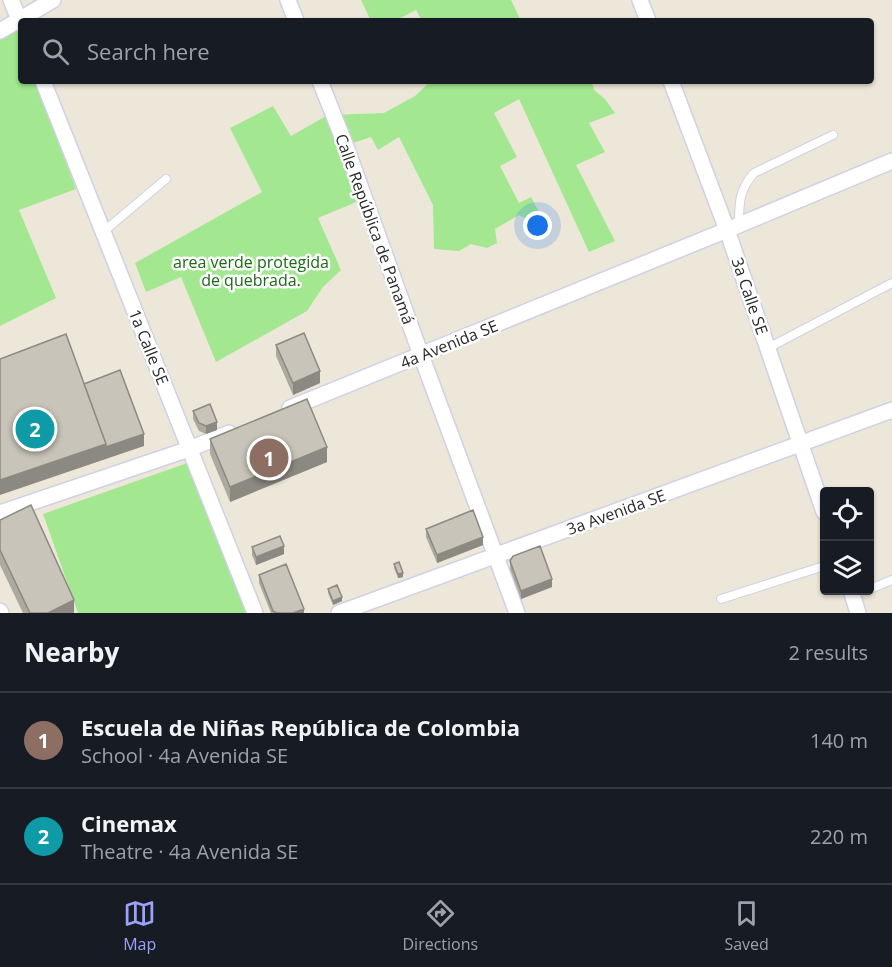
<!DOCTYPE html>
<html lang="en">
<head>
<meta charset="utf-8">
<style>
	:root { --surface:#171b24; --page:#20242c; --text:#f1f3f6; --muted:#9ea1a6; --line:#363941; --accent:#9ca1fa }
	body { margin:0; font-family:"Open Sans",sans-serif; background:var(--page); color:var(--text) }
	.controls { position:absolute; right:18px; bottom:18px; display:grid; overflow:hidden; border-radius:6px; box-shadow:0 2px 4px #0004 }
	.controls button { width:54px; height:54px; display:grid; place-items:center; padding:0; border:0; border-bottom:2px solid var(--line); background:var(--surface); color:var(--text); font:30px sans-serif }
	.you { position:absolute; left:538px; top:226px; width:21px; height:21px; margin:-15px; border:4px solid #fff; border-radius:50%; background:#1a73e8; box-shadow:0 0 0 9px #1a73e833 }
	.badge { display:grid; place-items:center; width:39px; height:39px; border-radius:50%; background:var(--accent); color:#fff; font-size:20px; font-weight:700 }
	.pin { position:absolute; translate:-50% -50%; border:3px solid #fff; box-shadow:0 2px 6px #0006 }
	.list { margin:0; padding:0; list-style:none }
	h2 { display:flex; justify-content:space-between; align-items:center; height:78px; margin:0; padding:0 24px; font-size:26px }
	h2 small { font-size:20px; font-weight:400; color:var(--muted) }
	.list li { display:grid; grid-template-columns:39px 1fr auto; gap:18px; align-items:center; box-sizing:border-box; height:96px; padding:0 24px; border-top:2px solid var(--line) }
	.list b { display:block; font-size:22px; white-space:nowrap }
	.list p { margin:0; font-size:20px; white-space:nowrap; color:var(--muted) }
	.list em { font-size:20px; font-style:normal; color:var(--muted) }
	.icon { flex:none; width:33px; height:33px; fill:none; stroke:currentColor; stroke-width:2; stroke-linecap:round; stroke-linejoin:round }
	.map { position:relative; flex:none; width:892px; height:613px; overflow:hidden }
	.search { position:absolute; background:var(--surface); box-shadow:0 2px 4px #0004; left:18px; right:18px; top:18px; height:66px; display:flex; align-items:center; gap:15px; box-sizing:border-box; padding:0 21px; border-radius:6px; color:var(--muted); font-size:22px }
	.sheet { height:270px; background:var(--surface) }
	nav { display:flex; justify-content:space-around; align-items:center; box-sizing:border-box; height:84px; border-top:2px solid var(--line); background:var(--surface); font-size:16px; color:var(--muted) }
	nav a { display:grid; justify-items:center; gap:3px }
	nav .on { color:var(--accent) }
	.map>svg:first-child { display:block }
</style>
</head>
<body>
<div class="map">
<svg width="892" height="613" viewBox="0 0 892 613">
	<rect width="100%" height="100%" fill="#ede7da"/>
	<path fill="#a3e891" d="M361 0H511L521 21H422L416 10 395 21H371Z
		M15 23 21 40V81H36L76 189 19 210 56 298 0 326V31Z
		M431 81H592L594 90 605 99 615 113 589 123 605 152 576 165 615 241 589 252 519 99 494 113 517 157 500 166 519 203 531 197 540 214 528 220 519 215 495 229 497 243 487 248 471 244 459 251 434 249 433 205 399 137 378 150 371 137 347 145 362 197 354 203 318 218 341 270 323 287 307 311 216 362 181 277 146 292 135 263 262 192 230 128 273 106 291 136 328 115 384 113 415 96Z
		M190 462 247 613H78L43 514Z"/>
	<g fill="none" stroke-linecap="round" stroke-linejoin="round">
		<g stroke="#cfd0e4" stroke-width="10">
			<path id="lane" d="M739 225C739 203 739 190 754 173L833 135
				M103 232 166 179
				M768 348 892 283
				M870 589 892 580
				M721 599 824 566"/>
		</g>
		<g stroke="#cfd0e4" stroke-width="18">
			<path id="street" d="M11 0 21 24
				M288 0 296 21
				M640 0 648 21
				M0 31 53 0
				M43 81 255 613
				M320 81 345 144 421 355 517 613
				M671 81 727 230 824 512
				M290 408 727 230 892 161
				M0 513 189 449 229 433
				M851 590 858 613
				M0 611 1 613
				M339 613 892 410"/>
		</g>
		<use href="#lane" stroke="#fff" stroke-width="8"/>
		<use href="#street" stroke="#fff" stroke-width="15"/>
	</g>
	<path fill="#aca99f" d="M276 345 320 383 293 395 276 356Z
		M193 411 217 430 206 434 199 431 193 419Z
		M210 439 327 462 230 502 210 454Z
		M0 520 74 613H23L0 565Z
		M426 529 483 545 437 563 426 537Z
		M252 547 284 554 256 565 252 555Z
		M510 561 552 587 521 599 510 569Z
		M394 564 403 577 398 578 394 568Z
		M259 575 304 613H271L259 583Z
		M328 589 342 601 333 605 328 593Z"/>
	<path fill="#8c8982" d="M320 371V383L293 395V383Z
		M217 422V430L206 434V426Z
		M144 434V446L0 495V480L106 444Z
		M327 447V462L230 502V487Z
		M483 537V545L437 563V555Z
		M284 546V554L256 565V557Z
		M403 573V577L398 578V574Z
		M552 579V587L521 599V591Z
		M342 597V601L333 605V601Z
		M74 600V613H48Z
		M304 609V613H293Z"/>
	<path fill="#c8c4b9" stroke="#8c8982" stroke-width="1.5" d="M304 333 320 371 293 383 276 345Z
		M66 334 106 444 0 480V359Z
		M120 370 144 434 106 447V444L84 384Z
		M307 399 327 447 230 487 210 439Z
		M210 404 217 422 206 426 199 423 193 411Z
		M31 505 74 600 48 613H30L0 550V520Z
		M473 510 483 537 437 555 426 529Z
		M280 536 284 546 256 557 252 547Z
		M540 546 552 579 521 591 510 561 513 556Z
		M399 562 403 573 398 574 394 564Z
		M286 564 304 609 293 613H277L273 611 259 575Z
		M337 585 342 597 333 601 328 589Z"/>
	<g text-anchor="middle" stroke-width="5" stroke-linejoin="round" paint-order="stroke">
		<g font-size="16" fill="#292929" stroke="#fff">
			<text transform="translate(375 229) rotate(70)" y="6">Calle República de Panamá</text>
			<text transform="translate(750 296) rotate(71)" y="6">3a Calle SE</text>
			<text transform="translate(449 344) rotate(-22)" y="6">4a Avenida SE</text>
			<text transform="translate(149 347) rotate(68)" y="6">1a Calle SE</text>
			<text transform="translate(616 512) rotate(-20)" y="6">3a Avenida SE</text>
		</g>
		<g font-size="16" fill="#1a6b14" stroke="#fff">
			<text x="251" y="268">area verde protegida<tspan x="251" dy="18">de quebrada.</tspan></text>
		</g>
	</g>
</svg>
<div class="controls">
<button><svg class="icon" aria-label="locate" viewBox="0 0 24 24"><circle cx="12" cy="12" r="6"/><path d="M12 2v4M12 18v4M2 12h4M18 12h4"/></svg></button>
<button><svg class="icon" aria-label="layers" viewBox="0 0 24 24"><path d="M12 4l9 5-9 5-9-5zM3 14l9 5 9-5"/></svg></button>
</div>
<div class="you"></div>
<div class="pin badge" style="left:269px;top:458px;background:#8d6e63">1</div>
<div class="pin badge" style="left:35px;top:429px;background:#0f9aa8">2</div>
<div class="search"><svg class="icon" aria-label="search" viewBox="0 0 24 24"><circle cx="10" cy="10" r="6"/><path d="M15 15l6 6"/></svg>Search here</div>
</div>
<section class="sheet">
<h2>Nearby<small>2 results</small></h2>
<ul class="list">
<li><span class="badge" style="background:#8d6e63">1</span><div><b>Escuela de Niñas República de Colombia</b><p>School · 4a Avenida SE</p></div><em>140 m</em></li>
<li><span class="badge" style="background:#0f9aa8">2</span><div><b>Cinemax</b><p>Theatre · 4a Avenida SE</p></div><em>220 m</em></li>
</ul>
</section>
<nav>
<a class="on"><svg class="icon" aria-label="map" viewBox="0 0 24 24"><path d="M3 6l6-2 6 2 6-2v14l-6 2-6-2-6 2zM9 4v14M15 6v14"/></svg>Map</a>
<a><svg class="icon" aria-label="directions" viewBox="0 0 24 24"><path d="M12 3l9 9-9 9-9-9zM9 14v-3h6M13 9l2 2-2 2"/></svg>Directions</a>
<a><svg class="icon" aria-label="saved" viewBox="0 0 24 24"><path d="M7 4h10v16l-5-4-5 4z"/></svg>Saved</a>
</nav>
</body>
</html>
